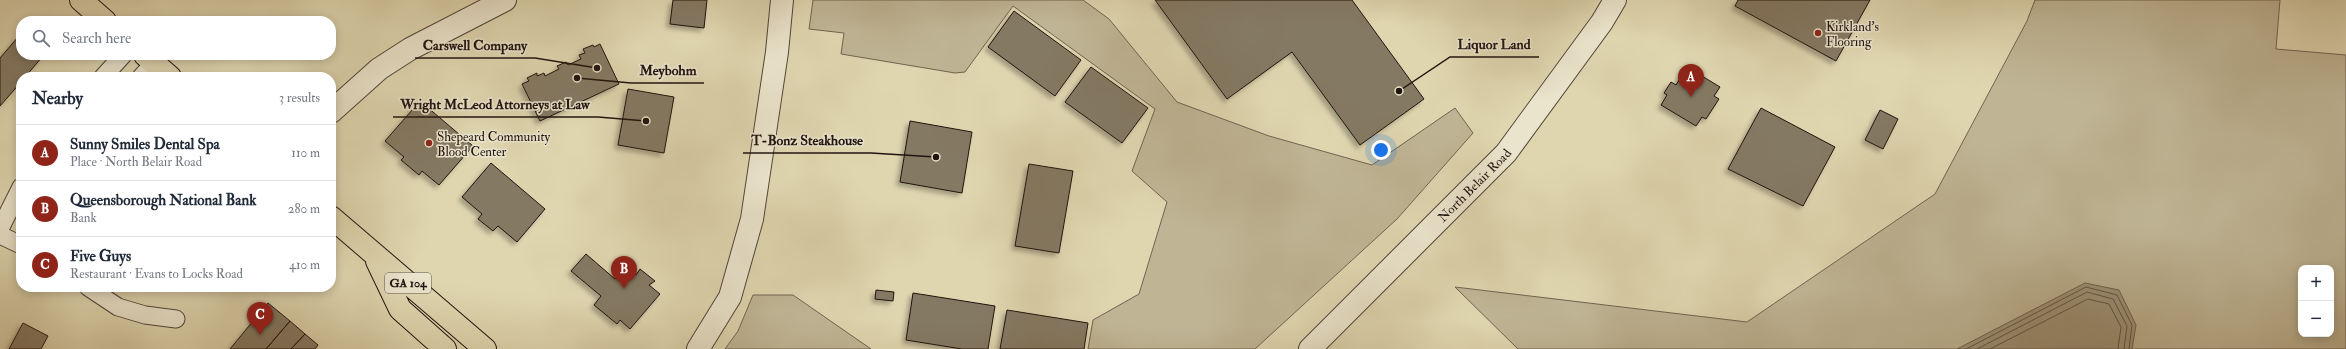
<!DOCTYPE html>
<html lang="en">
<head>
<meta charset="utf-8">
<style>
	:root { --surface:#fff; --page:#f2f2f3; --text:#1f2937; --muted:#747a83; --line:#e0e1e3; --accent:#8f2418 }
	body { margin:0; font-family:"IM FELL Double Pica",serif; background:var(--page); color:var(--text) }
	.controls { position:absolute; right:12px; bottom:12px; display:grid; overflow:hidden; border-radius:8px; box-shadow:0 2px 10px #0003 }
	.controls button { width:36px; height:36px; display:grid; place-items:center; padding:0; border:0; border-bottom:1px solid var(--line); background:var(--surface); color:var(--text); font:20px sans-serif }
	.you { position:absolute; left:1381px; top:150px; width:14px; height:14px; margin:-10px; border:3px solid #fff; border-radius:50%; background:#1a73e8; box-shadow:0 0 0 6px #1a73e833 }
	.badge { display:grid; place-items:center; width:26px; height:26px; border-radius:50%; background:var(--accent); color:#fff; font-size:13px; font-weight:700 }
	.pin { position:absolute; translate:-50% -33px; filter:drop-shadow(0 1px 2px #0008) }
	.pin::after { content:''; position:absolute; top:21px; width:14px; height:12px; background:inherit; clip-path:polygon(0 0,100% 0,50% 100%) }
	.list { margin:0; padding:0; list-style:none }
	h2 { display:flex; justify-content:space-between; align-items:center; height:52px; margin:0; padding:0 16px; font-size:17px }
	h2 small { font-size:13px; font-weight:400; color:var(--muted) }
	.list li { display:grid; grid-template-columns:26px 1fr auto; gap:12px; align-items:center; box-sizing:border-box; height:56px; padding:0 16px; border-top:1px solid var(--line) }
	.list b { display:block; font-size:15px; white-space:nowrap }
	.list p { margin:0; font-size:13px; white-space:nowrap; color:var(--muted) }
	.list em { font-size:13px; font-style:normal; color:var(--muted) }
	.icon { flex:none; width:22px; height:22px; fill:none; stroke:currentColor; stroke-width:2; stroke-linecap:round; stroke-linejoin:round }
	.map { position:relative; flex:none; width:2346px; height:349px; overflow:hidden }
	.search { position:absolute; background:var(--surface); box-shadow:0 2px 10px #0003; left:16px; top:16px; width:320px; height:44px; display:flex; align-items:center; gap:10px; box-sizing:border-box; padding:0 14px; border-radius:16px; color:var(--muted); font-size:15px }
	.panel { position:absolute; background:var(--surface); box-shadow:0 2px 10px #0003; left:16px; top:72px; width:320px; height:220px; border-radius:16px }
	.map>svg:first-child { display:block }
</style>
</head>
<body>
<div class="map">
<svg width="2346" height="349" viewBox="0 0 2346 349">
	<defs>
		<filter id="shadow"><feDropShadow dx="-3.5" dy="3.5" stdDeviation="2" flood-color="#0004"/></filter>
	</defs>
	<rect width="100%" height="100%" fill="#dfd6b0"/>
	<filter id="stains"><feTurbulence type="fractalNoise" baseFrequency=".005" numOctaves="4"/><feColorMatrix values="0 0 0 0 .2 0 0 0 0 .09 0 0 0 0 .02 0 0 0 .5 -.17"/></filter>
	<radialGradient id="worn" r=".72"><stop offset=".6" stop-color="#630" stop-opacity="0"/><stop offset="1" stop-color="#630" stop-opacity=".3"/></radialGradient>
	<path fill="#bfb595" stroke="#706452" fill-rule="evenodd" d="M813 0H1083L1109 19 1177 102 1269 136 1372 165 1455 108 1473 133 1397 219 1255 349H1088L1093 320 1139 294 1167 202 1132 171 1155 109 1013 6 965 72 955 73 841 54 844 33 809 29Z
		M2035 0H2280L2276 49 2346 55V349H1518L1455 287 1747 322 1935 194 2027 21ZM2301 268H2331V334H2301Z
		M753 295H793L871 349H725L738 331Z"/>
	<path fill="#9e9479" stroke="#6c614f" d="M2085 283 2119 290 2136 325 2132 349H1957Z"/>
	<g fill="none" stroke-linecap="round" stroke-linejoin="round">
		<path stroke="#605444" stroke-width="1" d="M1966 349 2086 287 2117 295 2132 325 2129 349
			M1977 349 2087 292 2113 299 2127 326 2124 349
			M1990 349 2088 299 2109 304 2121 327 2118 349"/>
	</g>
	<path fill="#847963" stroke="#21140f" filter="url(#shadow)" d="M673 0H707L704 28 670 24Z
		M1155 0H1352L1424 99 1360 145 1292 52 1227 99Z
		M1738 0H1870L1836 61 1735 6Z
		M1014 11 1081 60 1055 96 988 47Z
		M19 36 21 37V55L43 56 25 77H21V82L0 106V58Z
		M600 44 619 84 540 121 522 84 529 81 527 78 537 73V76L544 73 545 76 559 69 557 66 566 62 568 65 581 59 579 55 585 53 583 49 593 45 594 47Z
		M1091 67 1148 108 1122 143 1065 102Z
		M1687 67 1720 87 1714 96 1719 99 1706 119 1702 117 1696 126 1661 105 1667 95 1664 93 1671 82 1676 85Z
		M628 89 674 97 664 153 618 145Z
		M420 101 473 146 439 185 422 171 419 175 401 160 404 157 385 141Z
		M1761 108 1835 147 1803 206 1728 169Z
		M1880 110 1898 119 1883 149 1865 140Z
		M910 121 972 132 962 193 900 182Z
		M491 163 545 209 517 242 498 226 493 231 478 219 482 214 462 197Z
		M1029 164 1073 171 1059 253 1015 246Z
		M586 254 615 279 626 266 636 275 640 269 655 281 649 285 660 294 630 329 620 320 617 324 594 305 601 296 571 271Z
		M876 290 894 292 893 301 875 299Z
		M913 293 995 306 988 349H962L906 340Z
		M268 303 290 321 266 349H230Z
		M1007 310 1088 323 1084 349H1000Z
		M290 321 305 334 291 349H266Z
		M23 323 48 336 41 349H9Z
		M305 334 318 345 315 349H291Z"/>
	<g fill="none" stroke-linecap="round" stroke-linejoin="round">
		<g stroke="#504437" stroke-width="19">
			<path id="minor" d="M103 77 123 55
				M141 77 154 63
				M0 229 21 187
				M0 235 21 245
				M88 287 118 307 145 315 176 319"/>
		</g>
		<g stroke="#504437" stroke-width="24">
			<g id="tertiary">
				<path d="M331 112 379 69 410 49 505 0"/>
				<path d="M698 349 730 297 752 219 777 52 782 0"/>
				<path id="s1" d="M1310 349 1506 153 1602 22 1615 0"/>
			</g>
		</g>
		<g stroke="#21140f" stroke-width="24">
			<path id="primary" d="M81 0 105 21
				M145 55 170 77
				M331 217 485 349
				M377 261 400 309 445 349"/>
		</g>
		<use href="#minor" stroke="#eae4cc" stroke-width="17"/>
		<use href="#tertiary" stroke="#eae4cc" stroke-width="22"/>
		<use href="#primary" stroke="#dfd6b0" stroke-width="22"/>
	</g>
	<g fill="#8f2418" stroke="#eae4cc" stroke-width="1.5">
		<circle cx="1818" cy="33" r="4"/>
		<circle cx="429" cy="143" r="4"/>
	</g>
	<g text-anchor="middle" stroke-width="3" stroke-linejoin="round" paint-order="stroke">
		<rect fill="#eae4cc" stroke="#5d5248" stroke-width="1" x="385" y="273" width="46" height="20" rx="3"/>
		<g font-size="12" font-weight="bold" fill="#21140f">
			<text x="408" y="287">GA 104</text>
		</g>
		<g font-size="13" fill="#21140f" stroke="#eae4cc" text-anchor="start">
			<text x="1826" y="31">Kirkland's<tspan x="1826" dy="15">Flooring</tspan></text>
			<text x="437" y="141">Shepeard Community<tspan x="437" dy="15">Blood Center</tspan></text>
		</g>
		<g font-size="13" fill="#21140f" stroke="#eae4cc">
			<text dy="5" stroke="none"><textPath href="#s1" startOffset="232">North Belair Road</textPath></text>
		</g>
	</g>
	<path fill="none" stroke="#21140f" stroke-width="1.5" d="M1399 91L1450 57H1539M597 68L535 58H415M577 78L631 83H704M646 121L598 117H393M936 157L871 153H743"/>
	<g fill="#21140f" stroke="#eae4cc" stroke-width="1.5">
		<circle cx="1399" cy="91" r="4"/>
		<circle cx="597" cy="68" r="4"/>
		<circle cx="577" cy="78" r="4"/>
		<circle cx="646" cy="121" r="4"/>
		<circle cx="936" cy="157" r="4"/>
	</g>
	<g font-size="14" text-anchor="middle" font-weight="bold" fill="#21140f" stroke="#eae4cc" stroke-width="3" stroke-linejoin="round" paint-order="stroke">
		<text x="1494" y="49">Liquor Land</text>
		<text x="475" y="50">Carswell Company</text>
		<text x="668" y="75">Meybohm</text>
		<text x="495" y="109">Wright McLeod Attorneys at Law</text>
		<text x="807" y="145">T-Bonz Steakhouse</text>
	</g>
	<rect width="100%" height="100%" filter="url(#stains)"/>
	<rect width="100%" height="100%" fill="url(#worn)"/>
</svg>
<div class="controls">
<button>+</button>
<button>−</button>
</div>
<div class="you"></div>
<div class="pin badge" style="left:1691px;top:97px">A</div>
<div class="pin badge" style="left:624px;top:289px">B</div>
<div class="pin badge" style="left:260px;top:335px">C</div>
<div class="search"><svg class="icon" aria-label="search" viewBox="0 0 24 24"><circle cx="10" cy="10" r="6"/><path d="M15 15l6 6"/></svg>Search here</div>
<section class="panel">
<h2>Nearby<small>3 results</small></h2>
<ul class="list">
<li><span class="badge">A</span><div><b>Sunny Smiles Dental Spa</b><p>Place · North Belair Road</p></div><em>110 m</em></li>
<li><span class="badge">B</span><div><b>Queensborough National Bank</b><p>Bank</p></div><em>280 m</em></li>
<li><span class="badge">C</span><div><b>Five Guys</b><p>Restaurant · Evans to Locks Road</p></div><em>410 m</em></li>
</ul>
</section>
</div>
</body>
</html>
